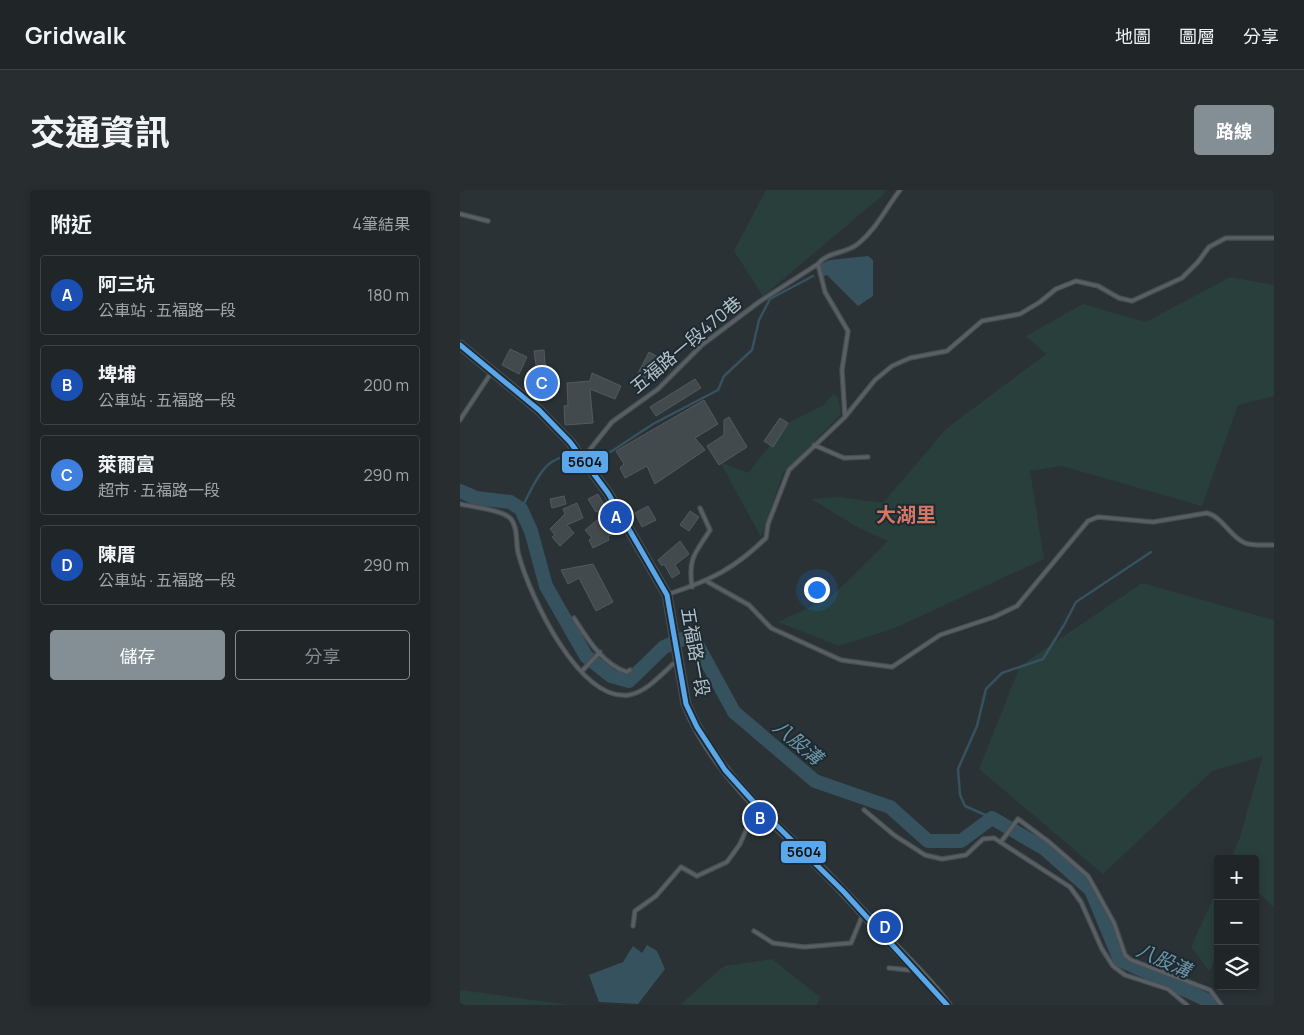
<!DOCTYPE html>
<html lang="zh-TW">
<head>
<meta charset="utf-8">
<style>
	:root { --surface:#202628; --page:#282e30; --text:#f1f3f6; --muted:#a2a5a8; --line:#3d4345; --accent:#838e95 }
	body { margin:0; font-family:Manrope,"Noto Sans TC",sans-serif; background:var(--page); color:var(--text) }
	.controls { position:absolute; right:15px; bottom:15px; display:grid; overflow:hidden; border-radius:5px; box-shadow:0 2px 8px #0003 }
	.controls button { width:45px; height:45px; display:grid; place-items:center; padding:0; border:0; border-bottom:1px solid var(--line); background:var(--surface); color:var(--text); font:25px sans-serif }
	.you { position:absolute; left:356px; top:399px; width:18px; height:18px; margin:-12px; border:4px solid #fff; border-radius:50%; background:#1a73e8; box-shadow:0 0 0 8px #1a73e833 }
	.badge { display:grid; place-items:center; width:32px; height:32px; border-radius:50%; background:var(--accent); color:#fff; font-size:16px; font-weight:700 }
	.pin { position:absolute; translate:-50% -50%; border:2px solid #fff; box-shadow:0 1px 5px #0006 }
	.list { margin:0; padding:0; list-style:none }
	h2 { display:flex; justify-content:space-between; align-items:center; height:65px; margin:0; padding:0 20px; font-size:21px }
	h2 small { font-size:16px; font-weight:400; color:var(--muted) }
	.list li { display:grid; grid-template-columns:32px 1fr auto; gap:15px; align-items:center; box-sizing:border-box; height:80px; margin:0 10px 10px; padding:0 10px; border:1px solid var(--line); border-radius:5px }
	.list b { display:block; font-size:19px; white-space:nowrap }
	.list p { margin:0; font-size:16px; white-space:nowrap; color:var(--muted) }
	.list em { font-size:16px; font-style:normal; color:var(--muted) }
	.actions { display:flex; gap:10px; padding:15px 20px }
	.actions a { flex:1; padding:11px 0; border:1px solid var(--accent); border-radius:5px; text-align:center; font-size:18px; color:var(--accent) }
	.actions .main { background:var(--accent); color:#fff }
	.icon { flex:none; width:28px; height:28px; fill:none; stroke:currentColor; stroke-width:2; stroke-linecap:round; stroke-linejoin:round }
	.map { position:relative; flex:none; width:814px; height:815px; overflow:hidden; border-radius:5px }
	header { display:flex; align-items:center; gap:30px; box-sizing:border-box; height:70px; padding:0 25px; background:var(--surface); border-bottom:1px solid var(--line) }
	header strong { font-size:24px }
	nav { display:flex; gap:28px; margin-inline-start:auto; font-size:18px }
	.intro { display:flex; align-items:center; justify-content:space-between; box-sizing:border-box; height:120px; padding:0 30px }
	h1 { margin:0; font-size:35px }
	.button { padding:12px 22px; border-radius:5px; background:var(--accent); color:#fff; font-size:18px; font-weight:700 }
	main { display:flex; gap:30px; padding:0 30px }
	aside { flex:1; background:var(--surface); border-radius:5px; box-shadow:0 2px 8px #0003 }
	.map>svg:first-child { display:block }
</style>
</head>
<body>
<header>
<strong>Gridwalk</strong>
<nav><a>地圖</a><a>圖層</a><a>分享</a></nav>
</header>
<div class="intro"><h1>交通資訊</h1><a class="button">路線</a></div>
<main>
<aside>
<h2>附近<small>4筆結果</small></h2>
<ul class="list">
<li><span class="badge" style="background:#1a4fb4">A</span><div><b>阿三坑</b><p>公車站 · 五福路一段</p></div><em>180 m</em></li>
<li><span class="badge" style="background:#1a4fb4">B</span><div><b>埤埔</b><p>公車站 · 五福路一段</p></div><em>200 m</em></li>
<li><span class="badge" style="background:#3f7fe0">C</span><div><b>萊爾富</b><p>超市 · 五福路一段</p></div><em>290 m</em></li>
<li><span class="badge" style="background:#1a4fb4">D</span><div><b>陳厝</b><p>公車站 · 五福路一段</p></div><em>290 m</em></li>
</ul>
<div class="actions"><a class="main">儲存</a><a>分享</a></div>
</aside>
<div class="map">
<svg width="814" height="815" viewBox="0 0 814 815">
	<rect width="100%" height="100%" fill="#2a3236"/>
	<path fill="#293f3b" d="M306 0H425L423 5 303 106 274 61Z
		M770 87 814 95V206L778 215 742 316 602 276 570 281 584 369 435 438 379 456 318 432 371 407 428 351 401 339 351 309 379 307 423 313 487 238 586 164 566 146 623 114 686 132Z
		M373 204 378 207 381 224 323 283 301 347 260 272 288 283 328 233 364 215Z
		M682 393 814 430V718L795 698V669H771L780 647 803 566 752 581 643 684 519 579 560 476Z
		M758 698V759L750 782 731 757Z
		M312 769 360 807 357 815H220L264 776Z
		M0 800 111 815H0Z"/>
	<path fill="#37525f" d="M408 66 413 70V106L398 116 367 85 361 87V74L370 70Z
		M187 755 197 761 205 779 178 814 139 812 129 785 163 772 173 756 182 763Z"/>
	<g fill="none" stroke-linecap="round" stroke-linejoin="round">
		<path stroke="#37525f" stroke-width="2.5" d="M131 267 136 268 152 261 193 234 258 200 264 186 292 160 299 130 310 109 353 86
			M61 319C75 294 83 263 117 266
			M532 628 505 616 500 605 498 579 517 536 526 499 542 483 583 469 604 435 616 412 691 362"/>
		<path stroke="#37525f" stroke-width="14" d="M0 301 16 308 50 312 61 319 71 341 86 396 126 466 151 486 169 491 204 457 232 445 274 522 355 591 430 617 468 651H501L532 628 585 659 631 700 660 770 747 810 750 815"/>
	</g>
	<path fill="#434a4e" stroke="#525a5e" d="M50 159 67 167 59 184 42 175Z
		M84 160 87 201 80 202 74 161Z
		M189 162 200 168 185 199 173 193Z
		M132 183 161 196 155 209 130 199 133 233 105 235 104 216 108 215 107 193 130 191Z
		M235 189 241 198 196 226 190 217Z
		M244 210 258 234 235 248 245 260 195 294 187 276 165 288 160 278 164 274 156 261Z
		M269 227 287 257 259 275 247 256 264 245V230Z
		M320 228 328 233 313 257 304 251Z
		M138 304 146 318 136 322 128 309Z
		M104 306 106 314 92 318 90 309Z
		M117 313 123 328 107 335 114 343 100 356 92 347 95 345 90 339 105 324 103 319Z
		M188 316 196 330 182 337 175 323Z
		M230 321 239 327 229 341 220 335Z
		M142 326 155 340 148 347 149 350 133 358 129 350 132 348 125 340Z
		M220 351 229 364 215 375 220 383 212 388 204 374 202 376 198 370Z
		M133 374 153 412 136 421 119 388 108 394 101 380Z"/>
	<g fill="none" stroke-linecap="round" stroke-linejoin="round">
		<g stroke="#484e51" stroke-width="5.5">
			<path id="service" d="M0 24 28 31
				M385 227 382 180 388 141 365 102 358 74C368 61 387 64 399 53 417 38 426 18 440 0
				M0 230 31 183
				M354 255 384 268 408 267
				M123 268 152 232 198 199 242 155 299 112 358 74
				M0 314C12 317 44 320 51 329 59 339 55 355 59 366 70 406 119 512 169 505 186 502 201 485 213 474L218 473
				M248 392 289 415 311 438 381 470 432 477 480 445 534 427 557 416 628 331 638 327 693 332 747 323C763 327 770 347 785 353 793 356 805 355 814 355
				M232 397C228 367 235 364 250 340L240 318
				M209 404C251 390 274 379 306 348L308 334 329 280 385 227 415 190 432 176 450 168 487 161 522 131 560 124 580 112 596 99 616 91 638 96 659 108 672 111 722 88 738 72 749 57 766 48H814
				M114 428C127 448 143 475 167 482L170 480
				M122 481 140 462
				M404 620 434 645 465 665 482 669 506 665 523 649 534 648 610 697 621 712 642 759 653 776 665 785 708 799 727 815
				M541 652 558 629 589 652 628 686 654 733 665 765 671 770 750 800 761 815
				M173 736 175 721 196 706 221 677 237 686 267 672 280 654 296 617
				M294 741 313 753 344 757 391 753 403 724
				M429 778 449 780 453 778"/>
		</g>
		<g stroke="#484e51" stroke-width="11">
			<path id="secondary" d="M0 155 79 220 110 252 148 303 207 405 226 514C252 578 306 626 355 673 380 697 404 724 428 750 449 772 469 791 487 815"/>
		</g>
		<use href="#service" stroke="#596065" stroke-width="3"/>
		<use href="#secondary" stroke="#5e646a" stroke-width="9"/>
		<g stroke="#1d2a31" stroke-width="9">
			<path id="bus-1" d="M0 155 79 220 110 252 148 303 207 405 226 514 237 537 265 580 300 619 383 701 487 815"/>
		</g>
		<use href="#bus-1" stroke="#5aa8eb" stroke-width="5"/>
	</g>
	<g text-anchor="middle" stroke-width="4" stroke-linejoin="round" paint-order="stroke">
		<g font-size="18" fill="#b3c0c8" stroke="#1d2a31">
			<text transform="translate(226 155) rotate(-40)" y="6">五福路一段470巷</text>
			<text transform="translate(235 462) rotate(80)" y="6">五福路一段</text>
		</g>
		<g font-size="19" font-style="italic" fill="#6d94a6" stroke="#1d2a31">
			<text transform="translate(338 552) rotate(40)" y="7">八股溝</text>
			<text transform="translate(704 770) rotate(24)" y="7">八股溝</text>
		</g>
		<g font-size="20" font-weight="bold" fill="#d27764" stroke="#1d2a31">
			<text x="446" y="332">大湖里</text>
		</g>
	</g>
	<g stroke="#1d2a31" stroke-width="2">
		<rect x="101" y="260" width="48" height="24" rx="5" fill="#5aa8eb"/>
		<rect x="320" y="650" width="47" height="24" rx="5" fill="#5aa8eb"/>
	</g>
	<g font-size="14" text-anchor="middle" font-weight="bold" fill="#111">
		<text x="125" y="277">5604</text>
		<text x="344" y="667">5604</text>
	</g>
</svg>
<div class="controls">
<button>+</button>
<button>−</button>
<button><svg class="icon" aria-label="layers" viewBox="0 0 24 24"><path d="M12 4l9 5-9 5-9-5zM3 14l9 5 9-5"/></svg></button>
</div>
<div class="you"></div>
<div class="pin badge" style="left:156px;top:327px;background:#1a4fb4">A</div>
<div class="pin badge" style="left:300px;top:628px;background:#1a4fb4">B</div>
<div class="pin badge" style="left:82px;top:193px;background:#3f7fe0">C</div>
<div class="pin badge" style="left:425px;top:737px;background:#1a4fb4">D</div>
</div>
</main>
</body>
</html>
